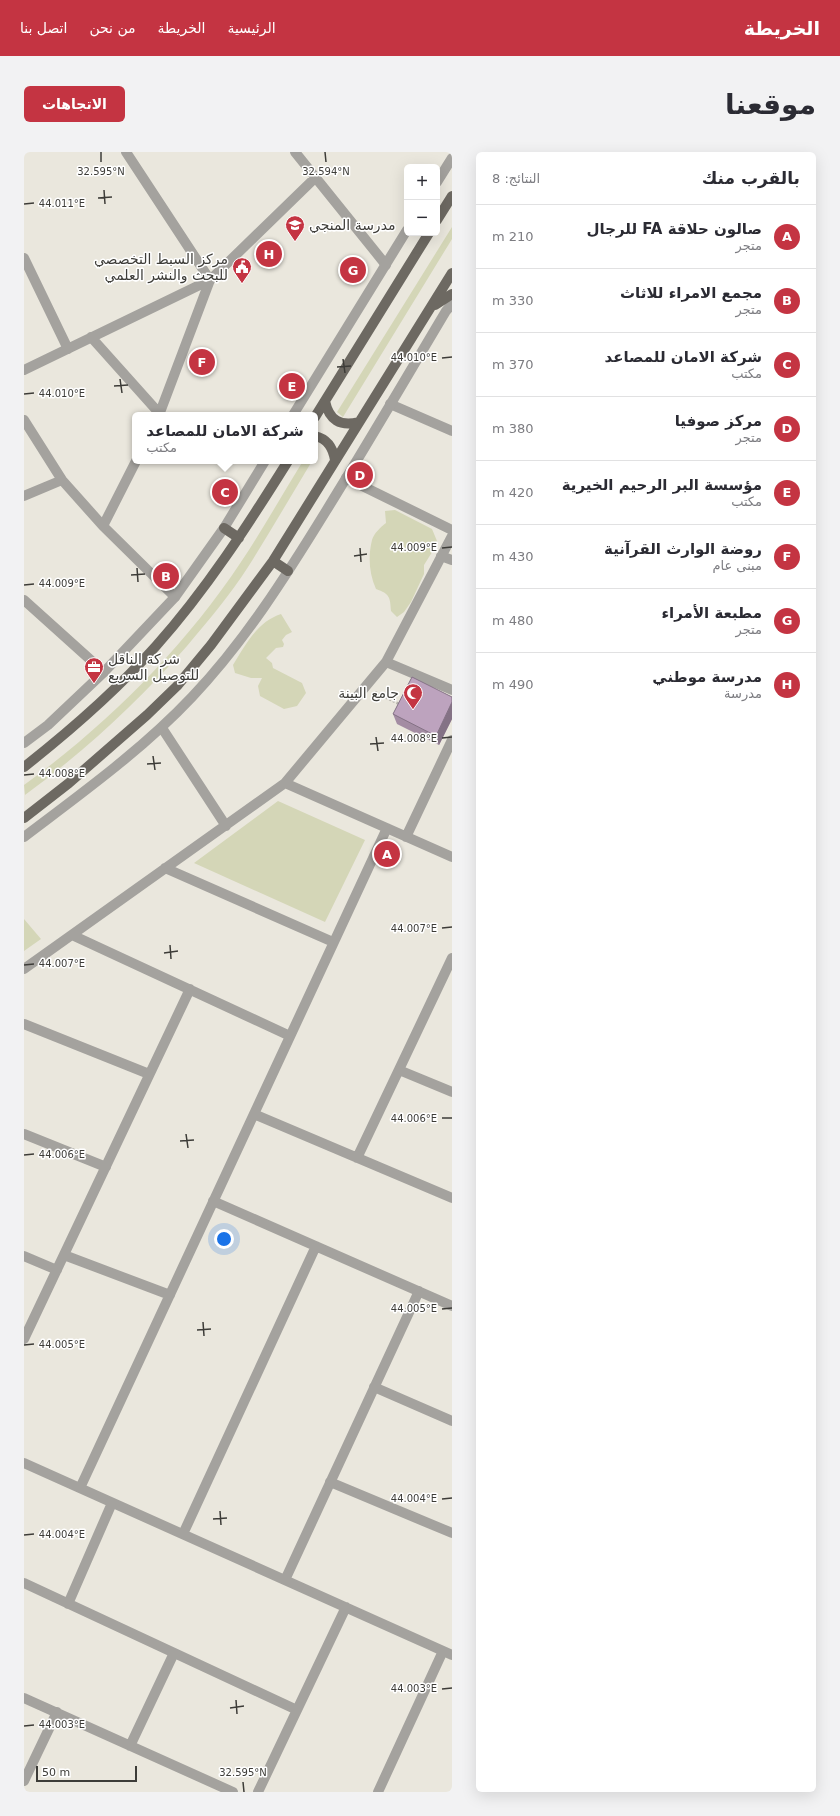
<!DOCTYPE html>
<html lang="ar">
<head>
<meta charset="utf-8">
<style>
	:root { --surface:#fff; --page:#f2f2f3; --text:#2b2b33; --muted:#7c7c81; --line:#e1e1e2; --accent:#c43442 }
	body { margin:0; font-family:"DejaVu Sans","Noto Naskh Arabic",sans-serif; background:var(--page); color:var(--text); direction:rtl }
	.controls { position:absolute; right:12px; top:12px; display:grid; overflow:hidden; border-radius:6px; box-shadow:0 4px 16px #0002 }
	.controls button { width:36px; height:36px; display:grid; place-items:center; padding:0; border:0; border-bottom:1px solid var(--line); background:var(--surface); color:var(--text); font:20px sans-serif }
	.scale { position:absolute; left:12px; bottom:10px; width:101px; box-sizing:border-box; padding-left:4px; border:2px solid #3d3c38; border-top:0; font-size:11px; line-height:14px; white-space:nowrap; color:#3d3c38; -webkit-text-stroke:3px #fff; paint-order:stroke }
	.you { position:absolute; left:200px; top:1087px; width:14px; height:14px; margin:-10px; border:3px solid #fff; border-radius:50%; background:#1a73e8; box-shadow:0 0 0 6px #1a73e833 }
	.badge { display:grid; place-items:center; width:26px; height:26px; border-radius:50%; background:var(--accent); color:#fff; font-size:13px; font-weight:700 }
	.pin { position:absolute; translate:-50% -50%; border:2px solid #fff; box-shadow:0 1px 4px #0006 }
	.popup { position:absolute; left:108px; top:260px; width:186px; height:52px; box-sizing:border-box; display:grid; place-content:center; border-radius:6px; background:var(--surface); filter:drop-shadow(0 1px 3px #0005); font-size:13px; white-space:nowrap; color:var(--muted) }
	.popup b { font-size:15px; color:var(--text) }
	.popup::after { content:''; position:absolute; left:50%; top:100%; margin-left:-8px; border:8px solid transparent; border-top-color:var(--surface) }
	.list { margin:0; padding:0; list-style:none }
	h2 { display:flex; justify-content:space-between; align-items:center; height:52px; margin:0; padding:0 16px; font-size:17px }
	h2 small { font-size:13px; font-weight:400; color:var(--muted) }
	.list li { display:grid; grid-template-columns:26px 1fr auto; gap:12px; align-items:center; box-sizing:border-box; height:64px; padding:0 16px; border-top:1px solid var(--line) }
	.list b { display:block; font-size:15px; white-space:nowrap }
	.list p { margin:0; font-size:13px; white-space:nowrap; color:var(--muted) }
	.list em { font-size:13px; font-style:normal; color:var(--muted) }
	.map { position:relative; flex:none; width:428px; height:1640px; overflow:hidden; direction:ltr; border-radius:6px }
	header { display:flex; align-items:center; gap:24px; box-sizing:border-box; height:56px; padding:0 20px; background:var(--accent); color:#fff }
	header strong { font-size:19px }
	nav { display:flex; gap:22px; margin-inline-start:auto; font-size:14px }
	.intro { display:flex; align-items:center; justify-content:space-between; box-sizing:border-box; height:96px; padding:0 24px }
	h1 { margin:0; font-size:28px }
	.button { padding:10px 18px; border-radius:6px; background:var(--accent); color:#fff; font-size:14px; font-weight:700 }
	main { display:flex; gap:24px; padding:0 24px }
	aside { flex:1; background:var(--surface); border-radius:6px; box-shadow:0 4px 16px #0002 }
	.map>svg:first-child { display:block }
</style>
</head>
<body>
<header>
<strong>الخريطة</strong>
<nav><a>الرئيسية</a><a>الخريطة</a><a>من نحن</a><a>اتصل بنا</a></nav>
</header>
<div class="intro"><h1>موقعنا</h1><a class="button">الاتجاهات</a></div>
<main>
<aside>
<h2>بالقرب منك<small>النتائج: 8</small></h2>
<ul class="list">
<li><span class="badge">A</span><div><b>صالون حلاقة FA للرجال</b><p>متجر</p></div><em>210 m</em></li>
<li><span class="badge">B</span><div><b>مجمع الامراء للاثاث</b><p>متجر</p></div><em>330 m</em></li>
<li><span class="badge">C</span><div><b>شركة الامان للمصاعد</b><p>مكتب</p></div><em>370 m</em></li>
<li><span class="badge">D</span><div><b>مركز صوفيا</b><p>متجر</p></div><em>380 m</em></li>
<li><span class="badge">E</span><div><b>مؤسسة البر الرحيم الخيرية</b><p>مكتب</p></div><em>420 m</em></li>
<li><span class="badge">F</span><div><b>روضة الوارث القرآنية</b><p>مبنى عام</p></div><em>430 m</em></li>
<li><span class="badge">G</span><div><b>مطبعة الأمراء</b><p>متجر</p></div><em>480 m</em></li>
<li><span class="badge">H</span><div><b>مدرسة موطني</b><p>مدرسة</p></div><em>490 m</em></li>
</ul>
</aside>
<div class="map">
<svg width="428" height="1640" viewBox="0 0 428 1640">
	<rect width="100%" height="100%" fill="#eae7dd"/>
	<path fill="#d4d6b7" d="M428 75V87L319 265 313 260Z
		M279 309H288C267 344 246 380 224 415 206 443 184 469 163 494 113 551 62 598 1 643L0 633C84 572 159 497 217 410 239 377 258 343 279 309Z
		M371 358 408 377 413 389 410 397 400 413V422L387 450 380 460 373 465 367 459C366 445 366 442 352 437 345 422 344 404 348 388 350 381 357 375 362 371L361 359Z
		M257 462 268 480 262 483 258 488 260 492 259 495 252 496 242 506 248 511 249 516 278 531 282 541 273 554 260 557 236 544 234 534 238 526H227L211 521 209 513C222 492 233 470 257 462Z
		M254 649 341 688 301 770 170 711Z
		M0 767 17 787 0 799Z"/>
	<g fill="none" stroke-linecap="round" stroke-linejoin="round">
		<path stroke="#b5b2aa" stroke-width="2.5" stroke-dasharray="2 2" stroke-linecap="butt" d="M351 540 377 553"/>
		<path stroke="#a4a29e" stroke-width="10" d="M102 0 186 128 135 263
			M271 0 362 113
			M0 106 44 197
			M67 185 135 261
			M0 218 186 128 292 25
			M366 252 428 279
			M0 268 38 328 79 374 151 445
			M322 326 428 378
			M0 344 38 328
			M79 374 112 309
			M417 404 428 408
			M0 448 80 520
			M362 510 428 538
			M138 576 202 674
			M261 631 428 705
			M382 685 428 588
			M141 716 309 790
			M48 783 266 884
			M0 817 261 631 362 510 428 384
			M0 872 125 922
			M375 918 428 940
			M230 962 428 1046
			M0 982 82 1015
			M333 1006 428 806
			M189 1049 428 1154
			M40 1103 146 1143
			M0 1104 33 1118
			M0 1187 166 837
			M350 1235 428 1269
			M0 1311 428 1503
			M306 1330 428 1381
			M56 1336 363 676
			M159 1382 292 1094
			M261 1428 395 1139
			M0 1431 273 1558
			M44 1452 88 1351
			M0 1546 209 1640
			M106 1594 150 1501
			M0 1629 33 1560
			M234 1640 322 1455
			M354 1640 419 1499"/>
		<path stroke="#a4a29e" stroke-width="10" d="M413 30 428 6
			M269 263 383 78
			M0 591 24 573 80 520 151 445 200 376 241 309
			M0 685C58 641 118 598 168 545 221 489 262 424 302 359 343 293 382 226 422 159L428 152"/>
		<path stroke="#6d6962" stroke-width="10" d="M413 68 428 44
			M411 153 428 142
			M301 249C305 268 316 275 335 270
			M291 265 405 81
			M291 284C304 287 309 296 311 308
			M200 376 215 386
			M249 409 264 419
			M0 615C47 578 92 539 132 494 182 438 224 373 264 309
			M0 666 45 631 123 563 153 534 187 493 249 409 428 121"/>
	</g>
	<path fill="#a38ca3" d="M428 545V567L415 593 373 572 369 562Z"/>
	<path fill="#847285" d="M428 550V567L415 593 412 584Z"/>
	<path fill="#bda3be" stroke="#847285" d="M388 525 428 545V550L412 584 369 562Z"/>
	<path fill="none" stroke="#3d3c38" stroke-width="1.5" d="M77 0V10M301 0 302 10M80 38 81 52M74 46 88 45M0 52 10 51M418 206 428 205M319 207 321 221M313 215 327 214M96 227 98 241M90 234 104 233M0 242 10 241M336 396 337 410M418 396 428 395M330 404 343 402M113 416 114 430M107 423 121 422M0 433 10 432M352 585 354 599M418 586 428 585M346 592 360 591M129 604 131 618M123 612 137 611M0 623 10 622M418 776 428 775M146 793 147 807M140 801 154 799M0 813 10 812M418 966H428M162 982 164 996M156 989 170 988M0 1003 10 1002M418 1157 428 1156M179 1170 180 1184M173 1178 187 1177M0 1193 10 1192M418 1347 428 1346M196 1359 197 1373M189 1367 203 1366M0 1383 10 1382M418 1537 428 1536M212 1548 213 1562M206 1556 220 1554M0 1574 10 1573M219 1630 220 1640"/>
	<defs>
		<g id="school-pin" transform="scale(1)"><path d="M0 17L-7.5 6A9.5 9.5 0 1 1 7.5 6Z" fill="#c43442" stroke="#fff"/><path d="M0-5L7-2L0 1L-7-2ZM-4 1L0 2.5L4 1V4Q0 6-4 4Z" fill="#fff"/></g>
		<g id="civic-pin" transform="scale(1)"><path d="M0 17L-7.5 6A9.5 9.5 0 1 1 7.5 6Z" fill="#c43442" stroke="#fff"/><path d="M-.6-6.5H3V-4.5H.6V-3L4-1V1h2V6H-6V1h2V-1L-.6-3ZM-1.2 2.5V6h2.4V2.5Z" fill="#fff"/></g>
		<g id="office-pin" transform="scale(1)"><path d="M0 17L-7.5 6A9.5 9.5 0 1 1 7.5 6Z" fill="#c43442" stroke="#fff"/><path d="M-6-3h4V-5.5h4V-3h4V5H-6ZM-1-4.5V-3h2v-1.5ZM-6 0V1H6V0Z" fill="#fff"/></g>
		<g id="mosque-pin" transform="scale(1)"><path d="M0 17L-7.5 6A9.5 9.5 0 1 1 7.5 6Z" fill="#c43442" stroke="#fff"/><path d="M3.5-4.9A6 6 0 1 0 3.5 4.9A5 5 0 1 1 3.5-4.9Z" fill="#fff"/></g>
	</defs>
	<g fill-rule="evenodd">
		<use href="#school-pin" x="271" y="73"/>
		<use href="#civic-pin" x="218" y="115"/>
		<use href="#office-pin" x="70" y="515"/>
		<use href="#mosque-pin" x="389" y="541"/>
	</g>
	<g text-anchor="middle" stroke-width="3" stroke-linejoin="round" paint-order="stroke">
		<g font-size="14" fill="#3d3c38" stroke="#fff" text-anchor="start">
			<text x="285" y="78">مدرسة المنجي</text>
			<text x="204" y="112" text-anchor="end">مركز السبط التخصصي<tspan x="204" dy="16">للبحث والنشر العلمي</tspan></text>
			<text x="84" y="512">شركة الناقل<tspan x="84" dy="16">للتوصيل السريع</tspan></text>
			<text x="375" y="546" text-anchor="end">جامع البينة</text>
		</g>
	</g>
	<g font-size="10" text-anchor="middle" fill="#3d3c38" stroke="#fff" stroke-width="3" stroke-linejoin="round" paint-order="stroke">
		<text x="77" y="23">32.595°N</text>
		<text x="302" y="23">32.594°N</text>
		<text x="38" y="55">44.011°E</text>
		<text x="390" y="209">44.010°E</text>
		<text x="38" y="245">44.010°E</text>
		<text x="390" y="399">44.009°E</text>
		<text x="38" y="435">44.009°E</text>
		<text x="390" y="590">44.008°E</text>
		<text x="38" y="625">44.008°E</text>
		<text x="390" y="780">44.007°E</text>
		<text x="38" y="815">44.007°E</text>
		<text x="390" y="970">44.006°E</text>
		<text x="38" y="1006">44.006°E</text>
		<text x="390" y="1160">44.005°E</text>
		<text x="38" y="1196">44.005°E</text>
		<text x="390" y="1350">44.004°E</text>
		<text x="38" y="1386">44.004°E</text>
		<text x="390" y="1540">44.003°E</text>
		<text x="38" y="1576">44.003°E</text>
		<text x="219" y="1624">32.595°N</text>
	</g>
</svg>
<div class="controls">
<button>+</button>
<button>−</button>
</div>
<div class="scale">50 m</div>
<div class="you"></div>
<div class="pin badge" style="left:363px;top:702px">A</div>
<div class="pin badge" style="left:142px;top:424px">B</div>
<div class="pin badge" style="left:201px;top:340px">C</div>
<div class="popup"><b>شركة الامان للمصاعد</b>مكتب</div>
<div class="pin badge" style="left:336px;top:323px">D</div>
<div class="pin badge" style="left:268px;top:234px">E</div>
<div class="pin badge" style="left:178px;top:210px">F</div>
<div class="pin badge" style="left:329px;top:118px">G</div>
<div class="pin badge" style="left:245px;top:102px">H</div>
</div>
</main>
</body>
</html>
